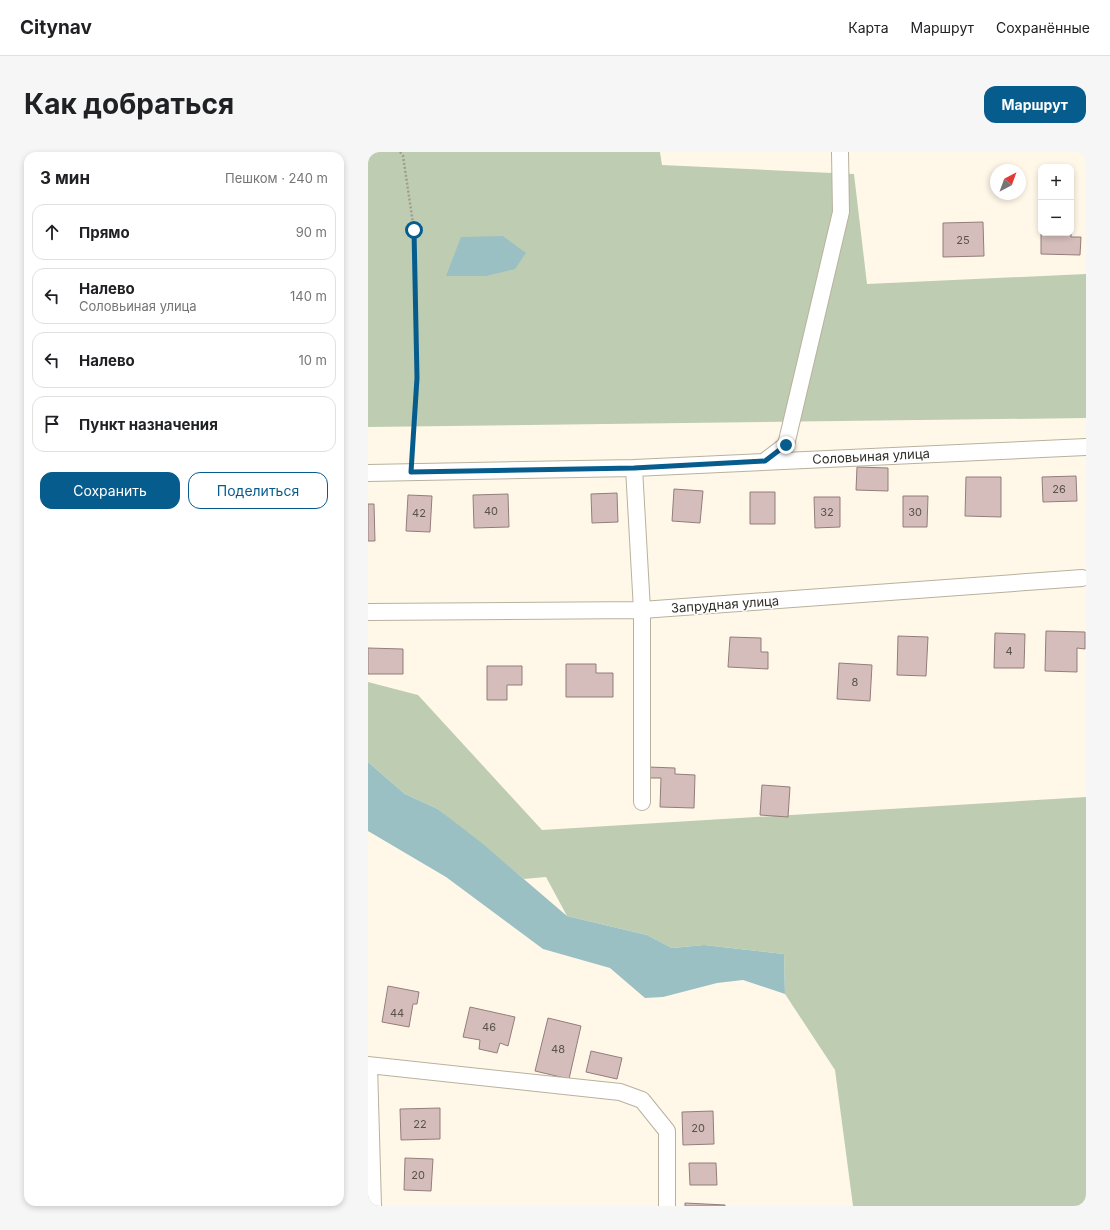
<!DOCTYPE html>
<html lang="ru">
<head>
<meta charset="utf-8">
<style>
	:root { --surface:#fff; --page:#f6f6f6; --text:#202124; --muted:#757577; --line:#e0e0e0; --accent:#075c8e }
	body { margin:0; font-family:Inter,sans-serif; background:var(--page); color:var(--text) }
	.controls { position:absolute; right:12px; top:12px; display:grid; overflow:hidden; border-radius:8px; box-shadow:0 2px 6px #0003 }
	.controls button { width:36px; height:36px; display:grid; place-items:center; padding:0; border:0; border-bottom:1px solid var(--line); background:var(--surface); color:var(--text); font:20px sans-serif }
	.compass { position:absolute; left:622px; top:12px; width:36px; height:36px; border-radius:50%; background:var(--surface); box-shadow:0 2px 6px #0003; rotate:41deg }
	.stop { position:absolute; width:12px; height:12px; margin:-9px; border:3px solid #075c8e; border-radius:50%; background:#fff }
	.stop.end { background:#075c8e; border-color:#fff; box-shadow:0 1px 4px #0008 }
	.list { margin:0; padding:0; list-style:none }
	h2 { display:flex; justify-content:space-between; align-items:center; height:52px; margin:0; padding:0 16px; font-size:17px }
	h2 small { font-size:13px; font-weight:400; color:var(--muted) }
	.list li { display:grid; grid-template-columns:26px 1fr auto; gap:12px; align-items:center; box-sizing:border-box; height:56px; margin:0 8px 8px; padding:0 8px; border:1px solid var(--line); border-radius:12px }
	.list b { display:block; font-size:15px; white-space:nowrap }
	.list p { margin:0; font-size:13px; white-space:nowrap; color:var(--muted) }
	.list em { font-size:13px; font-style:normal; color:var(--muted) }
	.actions { display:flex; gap:8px; padding:12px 16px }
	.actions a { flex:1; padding:9px 0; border:1px solid var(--accent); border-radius:12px; text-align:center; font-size:14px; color:var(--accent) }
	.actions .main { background:var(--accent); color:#fff }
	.icon { flex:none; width:22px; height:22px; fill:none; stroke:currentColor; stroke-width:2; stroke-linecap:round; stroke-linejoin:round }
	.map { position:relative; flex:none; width:718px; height:1054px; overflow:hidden; border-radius:12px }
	header { display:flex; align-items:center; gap:24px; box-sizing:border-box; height:56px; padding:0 20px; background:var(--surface); border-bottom:1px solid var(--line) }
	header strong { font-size:19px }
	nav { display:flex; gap:22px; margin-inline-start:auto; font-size:14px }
	.intro { display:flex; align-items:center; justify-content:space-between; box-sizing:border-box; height:96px; padding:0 24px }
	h1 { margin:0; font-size:28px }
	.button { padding:10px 18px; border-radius:12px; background:var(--accent); color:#fff; font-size:14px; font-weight:700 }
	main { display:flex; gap:24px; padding:0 24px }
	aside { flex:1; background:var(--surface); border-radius:12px; box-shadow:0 2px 6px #0003 }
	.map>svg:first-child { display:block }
</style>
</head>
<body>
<header>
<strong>Citynav</strong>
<nav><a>Карта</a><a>Маршрут</a><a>Сохранённые</a></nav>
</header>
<div class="intro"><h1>Как добраться</h1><a class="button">Маршрут</a></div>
<main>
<aside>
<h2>3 мин<small>Пешком · 240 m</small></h2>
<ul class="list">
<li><svg class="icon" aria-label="ahead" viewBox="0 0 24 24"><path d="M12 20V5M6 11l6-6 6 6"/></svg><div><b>Прямо</b></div><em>90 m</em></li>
<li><svg class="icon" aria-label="left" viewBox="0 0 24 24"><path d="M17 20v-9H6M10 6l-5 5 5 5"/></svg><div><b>Налево</b><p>Соловьиная улица</p></div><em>140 m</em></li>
<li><svg class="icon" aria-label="left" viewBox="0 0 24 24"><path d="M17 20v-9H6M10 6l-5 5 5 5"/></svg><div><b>Налево</b></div><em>10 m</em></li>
<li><svg class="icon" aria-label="arrive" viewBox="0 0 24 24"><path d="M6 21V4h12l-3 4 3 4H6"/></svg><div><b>Пункт назначения</b></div></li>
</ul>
<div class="actions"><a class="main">Сохранить</a><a>Поделиться</a></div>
</aside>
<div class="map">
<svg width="718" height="1054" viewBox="0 0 718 1054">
	<rect width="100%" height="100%" fill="#fff8e9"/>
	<path fill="#becdb2" d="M0 0H292L294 13 486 22 499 132 718 122V266L0 275Z
		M0 530 50 543 174 678 718 645V1054H485L467 918 417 842 416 802 336 793 304 796 279 783 199 764 178 725 156 727 70 657 37 642 0 610Z"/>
	<path fill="#9bc0c3" d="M135 84 158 101 147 117 118 124H78L93 85Z
		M0 610 37 642 70 657 115 692 199 764 279 783 304 796 336 793 416 802 417 842 375 828 349 831 295 845 277 846 242 816 175 797 78 725 0 679Z"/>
	<path fill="#d4bdba" stroke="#937d7b" d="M615 70 616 104 575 105V71Z
		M673 81H703V85H713L712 103 673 102Z
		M489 315 520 316V339L488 338Z
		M708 324 709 349 675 350 674 325Z
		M598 325H633V365L597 364Z
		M306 337 335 339 332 371 304 369Z
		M382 340H407V372H382Z
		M249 341 250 370 224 371 223 342Z
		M140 342 141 375 106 376 105 343Z
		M40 343 64 344 62 380 38 379Z
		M535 344H560L559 375H535Z
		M446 345H472V375L447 376Z
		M0 352H6L7 389H0Z
		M678 479 717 480V497L709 496V520L677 519Z
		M627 481 657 482 656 516H626Z
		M530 484 560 485 558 524 529 523Z
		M362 485 393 486V500H400V517L360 515Z
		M0 496 35 497V522H0Z
		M471 511 504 513 502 549 469 547Z
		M198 512H228V521H245V545H198Z
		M119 514H154V533H139V548H119Z
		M280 615 307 616V622L327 623 326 656 292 655 293 626H280Z
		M394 633 422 635 420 665 392 663Z
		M20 834 51 840 49 852H45L41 875 14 870Z
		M102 855 147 865 140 894 132 891 129 901 111 897 112 888 95 885Z
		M180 866 213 874 201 927 167 919Z
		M223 899 254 906 249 927 218 920Z
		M72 956V987L33 988 32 957Z
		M345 959 346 992 315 993 314 960Z
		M37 1006 65 1007 63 1039 36 1038Z
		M321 1011H348L349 1033H322Z
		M317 1051 357 1053V1054H317Z"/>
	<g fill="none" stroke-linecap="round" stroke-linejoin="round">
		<g stroke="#b8b19e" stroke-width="18">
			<path id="minor" d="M397 309 418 293 473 60 472 0
				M266 316 274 458V650
				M0 321 266 316 718 295
				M0 460 274 458 714 426
				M0 913 252 940 274 948 299 979V1054
				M1 913 5 1054"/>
		</g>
		<path stroke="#a19c90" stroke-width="2.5" stroke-dasharray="2 2" stroke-linecap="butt" d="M32 0 35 4 46 78 49 226 44 303"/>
		<use href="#minor" stroke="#fff" stroke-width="16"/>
	</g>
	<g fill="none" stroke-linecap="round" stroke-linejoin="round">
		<path stroke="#075c8e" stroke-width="5" d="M46 78 49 226 43 320 266 316 397 309 418 293"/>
	</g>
	<g text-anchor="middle" stroke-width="3" stroke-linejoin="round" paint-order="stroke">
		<g font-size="11" fill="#59514b">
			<text x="595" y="92">25</text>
			<text x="691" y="341">26</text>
			<text x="123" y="363">40</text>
			<text x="459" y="364">32</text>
			<text x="547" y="364">30</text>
			<text x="51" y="365">42</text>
			<text x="641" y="503">4</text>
			<text x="487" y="534">8</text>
			<text x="29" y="865">44</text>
			<text x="121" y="879">46</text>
			<text x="190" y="901">48</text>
			<text x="52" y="976">22</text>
			<text x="330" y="980">20</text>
			<text x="50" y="1027">20</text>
		</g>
		<g font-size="13" fill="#302d26" stroke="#fff">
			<text transform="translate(503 304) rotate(-3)" y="5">Соловьиная улица</text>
			<text transform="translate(357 452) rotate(-4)" y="5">Запрудная улица</text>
		</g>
	</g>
</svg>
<div class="controls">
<button>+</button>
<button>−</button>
</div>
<svg class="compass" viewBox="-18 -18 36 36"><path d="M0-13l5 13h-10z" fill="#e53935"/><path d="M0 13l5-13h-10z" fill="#757577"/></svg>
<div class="stop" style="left:46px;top:78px"></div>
<div class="stop end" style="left:418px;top:293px"></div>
</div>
</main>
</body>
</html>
